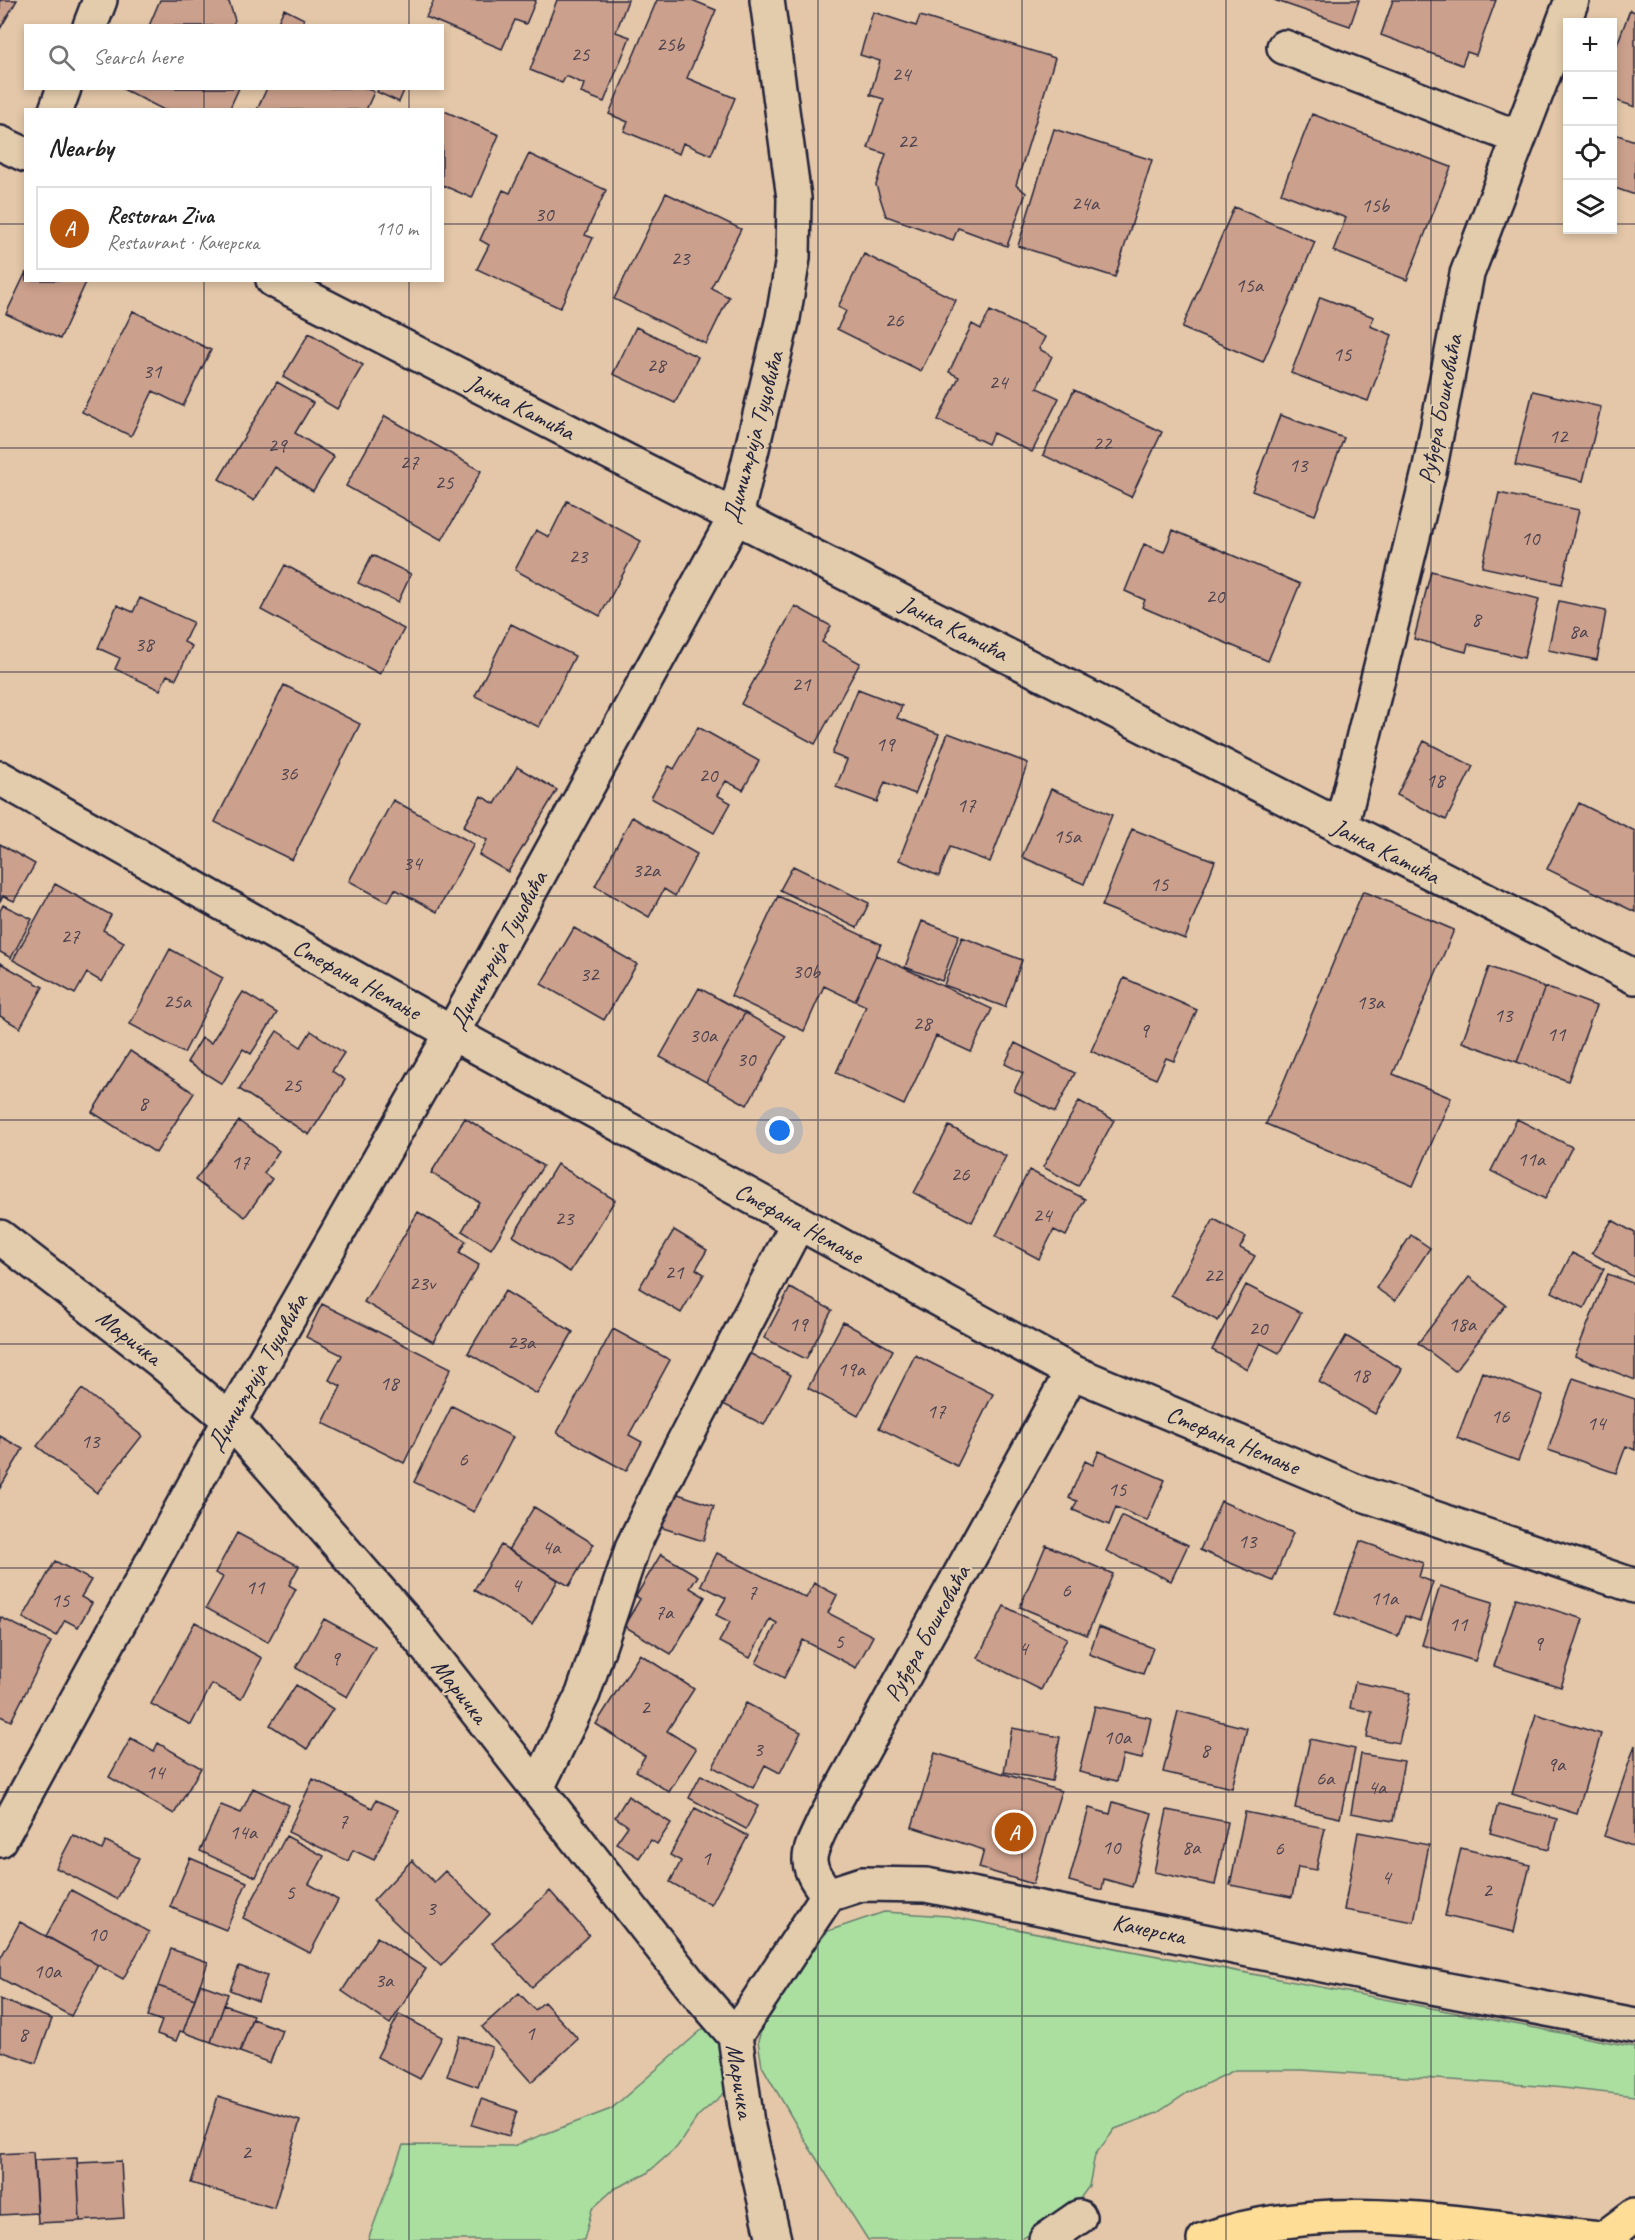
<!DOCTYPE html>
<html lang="en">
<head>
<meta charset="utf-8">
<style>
	:root { --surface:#fff; --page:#f2f2f2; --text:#222; --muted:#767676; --line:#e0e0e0; --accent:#b45309 }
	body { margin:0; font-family:Caveat,sans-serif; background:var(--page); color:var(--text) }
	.controls { position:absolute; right:18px; top:18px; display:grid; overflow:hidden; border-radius:0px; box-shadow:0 3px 9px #0003 }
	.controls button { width:54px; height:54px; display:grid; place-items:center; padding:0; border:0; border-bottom:2px solid var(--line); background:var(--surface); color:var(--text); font:30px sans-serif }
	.you { position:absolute; left:780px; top:1131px; width:21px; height:21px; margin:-15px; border:4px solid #fff; border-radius:50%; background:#1a73e8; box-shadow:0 0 0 9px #1a73e833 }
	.badge { display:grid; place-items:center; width:39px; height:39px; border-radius:50%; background:var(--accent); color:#fff; font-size:20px; font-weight:700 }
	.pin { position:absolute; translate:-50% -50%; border:3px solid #fff; box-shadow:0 2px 6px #0006 }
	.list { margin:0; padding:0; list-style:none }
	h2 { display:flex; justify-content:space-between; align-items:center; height:78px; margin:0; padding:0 24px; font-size:26px }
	h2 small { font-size:20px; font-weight:400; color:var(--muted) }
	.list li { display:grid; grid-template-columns:39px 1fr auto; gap:18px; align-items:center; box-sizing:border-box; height:84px; margin:0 12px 12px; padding:0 12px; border:2px solid var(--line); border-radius:0px }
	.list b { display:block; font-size:22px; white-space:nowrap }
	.list p { margin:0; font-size:20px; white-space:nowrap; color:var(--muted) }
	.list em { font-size:20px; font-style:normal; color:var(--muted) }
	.icon { flex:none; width:33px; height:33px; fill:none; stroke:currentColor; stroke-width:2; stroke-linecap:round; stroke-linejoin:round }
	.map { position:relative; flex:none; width:1635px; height:2240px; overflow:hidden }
	.search { position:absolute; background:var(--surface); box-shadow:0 3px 9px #0003; left:24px; top:24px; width:420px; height:66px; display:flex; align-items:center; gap:15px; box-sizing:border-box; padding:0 21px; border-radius:0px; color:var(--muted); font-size:22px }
	.panel { position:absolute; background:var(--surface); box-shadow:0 3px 9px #0003; left:24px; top:108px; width:420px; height:174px; border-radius:0px }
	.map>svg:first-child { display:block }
</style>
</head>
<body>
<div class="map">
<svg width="1635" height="2240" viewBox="0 0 1635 2240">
	<rect width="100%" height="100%" fill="#e4c7a8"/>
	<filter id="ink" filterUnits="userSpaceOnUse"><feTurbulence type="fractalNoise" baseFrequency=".0167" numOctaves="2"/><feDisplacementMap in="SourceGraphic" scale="12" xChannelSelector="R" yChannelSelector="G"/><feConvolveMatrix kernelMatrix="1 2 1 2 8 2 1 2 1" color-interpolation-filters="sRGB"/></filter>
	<g filter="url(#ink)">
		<path fill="#abdfa0" stroke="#66806e" stroke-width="1.5" d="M884 1912 948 1916 1635 2047V2096L1554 2087 1302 2070H1235L1187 2093 1157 2113 1115 2129 1095 2155 1089 2186 1072 2210 1020 2240H868L809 2147 762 2066 758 2041 766 2015 797 1966 828 1931Z
			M705 2027C723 2043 729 2065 729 2089L698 2116 677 2147 646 2174 614 2189 592 2209 584 2240H368L403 2145 513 2146 611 2109Z"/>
		<path fill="#cba08c" stroke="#22223b" stroke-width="1.5" d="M0 0H17L0 29Z
			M160 0H224L229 2 235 20 232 26H149Z
			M434 0H536L526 24 515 20 502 49 426 17Z
			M557 0H628L616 32 630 37 604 102 581 93 584 84 566 76 562 83 530 70Z
			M657 0H692L716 10 687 78 735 98 711 155 683 143 679 154 624 131 628 122 609 114Z
			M1274 0H1359L1350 26Z
			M1393 0H1496L1476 55 1467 52 1462 65 1381 35Z
			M284 9 304 19 301 26H276Z
			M1630 10 1635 12V107L1612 99V58Z
			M873 12 916 26 920 16 1055 58 1016 185 1026 193 1007 246 958 228 953 240 886 216 876 185 886 154 868 148 884 99 870 95 880 61 860 55Z
			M121 88H239L229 110H164Z
			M267 88H367L374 92 366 110H257Z
			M379 88H405L399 102 377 92Z
			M442 110 499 135 472 198 442 185Z
			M1312 114 1451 167 1407 280 1333 251 1346 218 1281 193Z
			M1054 129 1152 160 1115 277 1018 246Z
			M1612 133 1635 141V195L1615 188 1612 194Z
			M529 154 606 190 585 235 593 238 560 308 477 269 489 245 480 240 503 190 510 193Z
			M666 193 741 229 711 288 729 297 706 344 614 299Z
			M1234 207 1315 242 1263 362 1182 328Z
			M864 254 956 300 921 371 837 329 846 311 838 307Z
			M26 272V280H87L60 339 6 314Z
			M1320 297 1374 317 1370 326 1392 335 1368 401 1291 373Z
			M133 311 211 350 183 406 153 391 131 436 82 412Z
			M990 311 1045 337 1039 349 1052 356 1037 388 1059 398 1032 452 993 433 988 444 938 420 959 377 949 372 972 324 981 329Z
			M636 327 698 357 675 403 613 374Z
			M309 333 363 365 337 409 283 377Z
			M277 382 313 403 295 433 334 457 313 491 275 467 254 501 219 479Z
			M1074 390 1162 432 1131 497 1043 455Z
			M1533 391 1601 407 1583 481 1515 465Z
			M1280 415 1344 438 1315 515 1252 491Z
			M385 416 481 471 442 540 346 486Z
			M1499 493 1579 510 1562 584 1482 567Z
			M567 501 641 541 600 616 515 570 536 530 549 537Z
			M1173 530 1300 584 1268 661 1142 607 1145 600 1125 591 1144 544 1164 552Z
			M372 555 411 574 398 602 358 583Z
			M285 565 404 629 380 674 261 610Z
			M1431 571 1539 599 1524 658 1468 644 1466 652 1414 639Z
			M140 598 193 622 184 642 192 646 176 679 167 675 160 690 115 669 120 658 98 648 117 605 133 612Z
			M1559 601 1606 611 1597 660 1548 650Z
			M795 606 831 626 822 642 860 663 815 744 741 704Z
			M511 624 575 656 539 727 475 696Z
			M284 685 360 724 292 860 215 822Z
			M858 689 902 706 897 718 939 734 915 794 885 782 877 802 836 787 847 760 832 754Z
			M698 727 759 761 743 790 726 781 717 795 731 803 714 833 651 798 669 766 674 769Z
			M948 733 1028 763 990 862 950 847 939 876 899 860Z
			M1424 741 1473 766 1446 820 1397 795Z
			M517 767 557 790 508 872 479 855 487 840 463 827 481 796 495 804Z
			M1051 789 1112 815 1084 884 1022 857Z
			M393 800 474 844 437 912 395 889 388 902 349 881Z
			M1579 803 1635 831V912L1547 869Z
			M632 817 697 854 675 896 664 889 649 917 595 886Z
			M1132 829 1215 861 1185 939 1102 906Z
			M0 844 35 864 14 901 3 896 0 901Z
			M793 866 869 903 857 928 780 890Z
			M55 884 111 915 103 930 124 942 102 982 87 973 75 994 13 960Z
			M1363 891 1454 930 1393 1074 1451 1098 1413 1186 1266 1124Z
			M778 896 881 944 855 1001 824 986 804 1031 731 996Z
			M3 905 32 919 11 958 0 952V911Z
			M922 921 959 935 942 981 905 967Z
			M574 928 637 964 604 1020 541 984Z
			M962 937 1022 960 1005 1007 944 985Z
			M170 949 223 978 184 1053 130 1024Z
			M876 955 992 1009 971 1052 936 1036 904 1105 836 1073 866 1006 855 1001Z
			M0 963 43 987 20 1028 0 1016Z
			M1489 967 1545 987 1517 1062 1462 1042Z
			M1124 978 1197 1010 1174 1061 1166 1058 1156 1079 1091 1051Z
			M1545 987 1596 1006 1568 1081 1517 1062Z
			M699 988 745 1013 706 1082 660 1057Z
			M243 992 277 1013 251 1054 243 1049 222 1084 187 1062 202 1038 211 1043Z
			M745 1013 786 1036 747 1105 706 1082Z
			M277 1031 301 1047 311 1031 344 1053 332 1071 345 1080 309 1135 239 1089Z
			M1015 1043 1075 1073 1055 1112 1014 1091 1023 1073 1005 1064Z
			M130 1051 194 1093 156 1153 92 1112Z
			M1079 1101 1114 1120 1078 1186 1043 1167Z
			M465 1118 543 1166 491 1249 462 1231 479 1202 431 1173Z
			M1517 1119 1572 1147 1545 1199 1491 1171Z
			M239 1121 279 1151 264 1173 272 1179 245 1217 195 1180Z
			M949 1126 1006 1156 972 1222 914 1193Z
			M557 1164 615 1200 570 1272 513 1236Z
			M1029 1170 1085 1199 1066 1236 1054 1230 1039 1259 996 1236Z
			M418 1212 466 1241 459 1253 479 1265 433 1342 364 1302Z
			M1214 1219 1246 1237 1240 1248 1255 1256 1218 1321 1171 1295Z
			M1612 1220 1635 1233V1278L1592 1253Z
			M674 1230 707 1250 696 1269 704 1274 681 1313 639 1288Z
			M1411 1235 1430 1248 1395 1301 1376 1288Z
			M1572 1253 1604 1269 1584 1308 1552 1292Z
			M1608 1274 1635 1284V1380L1575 1356Z
			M1469 1277 1506 1305 1455 1371 1418 1343Z
			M1246 1285 1301 1313 1279 1353 1260 1343 1247 1369 1212 1350Z
			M790 1288 832 1310 806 1359 764 1338Z
			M505 1291 573 1332 537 1394 468 1353Z
			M322 1304 451 1368 404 1463 323 1423 341 1386 329 1380 342 1355 306 1337Z
			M843 1322 893 1350 858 1416 808 1388Z
			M613 1329 670 1360 629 1435 642 1442 626 1471 557 1433Z
			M1346 1336 1402 1369 1375 1414 1319 1382Z
			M749 1353 791 1375 764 1425 723 1404Z
			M915 1355 993 1394 957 1466 879 1428Z
			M1482 1372 1543 1395 1518 1461 1457 1438Z
			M1573 1378 1635 1399V1450L1626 1446 1616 1473 1548 1450Z
			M82 1389 142 1436 97 1493 37 1446Z
			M452 1406 513 1437 474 1512 414 1482Z
			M0 1436 23 1449 0 1488Z
			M1099 1451 1165 1480 1147 1521 1116 1507 1109 1525 1073 1510 1077 1501 1069 1498 1085 1461 1093 1465Z
			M672 1492 714 1506 703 1541 660 1527Z
			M1221 1501 1293 1533 1273 1581 1200 1550Z
			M534 1507 594 1544 569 1586 508 1550Z
			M1122 1516 1188 1545 1171 1581 1106 1551Z
			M237 1533 299 1566 289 1585 296 1589 268 1642 206 1608 223 1577 215 1573Z
			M1360 1541 1423 1563 1419 1577 1433 1582 1420 1621 1405 1616 1398 1636 1335 1614Z
			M501 1545 558 1580 532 1625 474 1590Z
			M1046 1545 1113 1574 1087 1635 1020 1607Z
			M717 1553 806 1598 814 1583 837 1595 828 1613 873 1636 856 1668 803 1640 784 1678 756 1663 777 1623 770 1619 750 1658 719 1642 730 1622 716 1615 726 1598 701 1585Z
			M661 1554 698 1576 690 1588 705 1597 671 1654 624 1626 640 1599 636 1596Z
			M55 1561 91 1580 81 1597 92 1603 78 1627 65 1620 56 1636 23 1618Z
			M1440 1586 1493 1602 1475 1661 1422 1645Z
			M1516 1598 1583 1619 1561 1687 1494 1666Z
			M1004 1606 1067 1638 1041 1690 978 1658Z
			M0 1617 51 1642 11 1721 0 1716Z
			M324 1619 375 1647 347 1697 296 1668Z
			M195 1622 262 1658 241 1699 212 1684 191 1725 151 1704Z
			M1099 1627 1153 1648 1143 1674 1089 1654Z
			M640 1654 694 1689 667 1731 696 1749 669 1792 636 1771 645 1756 596 1724Z
			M1355 1682 1410 1693 1399 1743 1367 1737 1372 1712 1350 1708Z
			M296 1685 333 1709 307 1749 270 1725Z
			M746 1703 801 1732 780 1773 765 1765 753 1788 713 1767Z
			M1095 1706 1151 1718 1142 1759 1123 1755 1117 1781 1079 1772Z
			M1178 1711 1247 1728 1232 1788 1163 1772Z
			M1536 1714 1601 1734 1577 1814 1512 1794Z
			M1012 1728 1060 1737 1052 1781 1004 1772Z
			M131 1738 154 1751 158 1743 201 1768 174 1814 109 1777Z
			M1310 1739 1355 1749 1340 1818 1295 1808Z
			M1635 1745V1847L1604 1836Z
			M935 1753 1061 1791 1033 1884 979 1868 984 1850 912 1827Z
			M1361 1754 1404 1761 1393 1821 1351 1813Z
			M701 1775 758 1806 746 1829 689 1798Z
			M313 1779 372 1808 376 1800 398 1810 374 1860 353 1850 348 1861 288 1832Z
			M253 1788 289 1805 256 1877 200 1851 221 1805 241 1813Z
			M628 1796 671 1823 657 1844 651 1840 639 1858 616 1843 628 1826 615 1817Z
			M1113 1802 1152 1813 1132 1887 1104 1879 1102 1890 1069 1881 1089 1808 1110 1814Z
			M1498 1804 1557 1819 1549 1849 1490 1833Z
			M695 1808 748 1836 711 1905 670 1882 681 1861 670 1855Z
			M1167 1810 1228 1822 1215 1885 1154 1872Z
			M1245 1812 1325 1828 1316 1870 1298 1867 1292 1897 1230 1885Z
			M1358 1832 1429 1845 1414 1922 1344 1910Z
			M73 1835 102 1850 106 1841 139 1858 117 1899 56 1868Z
			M286 1836 324 1856 309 1884 338 1900 310 1953 243 1918Z
			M1461 1848 1530 1865 1514 1932 1445 1916Z
			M190 1858 247 1882 226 1930 170 1907Z
			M412 1860 434 1882 445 1871 490 1914 441 1966 373 1901Z
			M71 1890 149 1932 123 1979 46 1936Z
			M550 1891 589 1935 532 1987 492 1943Z
			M20 1922 98 1965 71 2016 0 1978V1959Z
			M377 1937 426 1969 390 2024 342 1991Z
			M171 1949 208 1962 195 1999 158 1986Z
			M239 1966 267 1976 258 2001 230 1990Z
			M200 1984 228 1994 211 2042 183 2032Z
			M158 1986 195 1999 183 2032 180 2031 176 2041 157 2034 162 2021 148 2016Z
			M519 1993 535 2010 544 2002 578 2039 531 2082 482 2027Z
			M0 1999 52 2019 36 2063 0 2051Z
			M224 2005 253 2015 240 2052 211 2042Z
			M399 2014 442 2037 420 2079 377 2057Z
			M252 2019 282 2030 270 2063 240 2052Z
			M460 2036 492 2047 478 2087 447 2076Z
			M218 2096 300 2121 274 2208 191 2183Z
			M481 2099 517 2111 509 2136 472 2125Z
			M33 2152 37 2213 0 2215V2154Z
			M77 2158 80 2221 38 2223 34 2160Z
			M121 2161 124 2218 80 2221 77 2163Z"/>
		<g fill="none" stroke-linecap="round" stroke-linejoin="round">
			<g stroke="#22223b" stroke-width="38">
				<path id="minor" d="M90 26 100 0
					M1284 47 1519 138
					M56 110 64 88
					M0 143 26 155
					M273 280 1635 977
					M0 778 452 1033 1072 1372 1360 1493 1635 1586
					M1341 828 1429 472 1467 274 1572 0
					M0 1237 159 1360 230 1420 409 1625 691 1985 735 2036 747 2123 774 2240
					M537 1788 583 1694 633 1546 669 1470 798 1223
					M0 1840 230 1420 452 1033 736 516 783 318 793 258 794 198 767 0
					M828 1895C801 1861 808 1856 825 1819L1072 1372
					M735 2036 828 1895 862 1884 926 1885 1422 1985 1635 2026
					M1046 2240 1079 2217"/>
			</g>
			<g stroke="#22223b" stroke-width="38">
				<path id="major" d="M1603 2239 1635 2215
					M1204 2240C1337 2193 1478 2229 1613 2240"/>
			</g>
			<use href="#minor" stroke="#e3ccac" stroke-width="33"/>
			<use href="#major" stroke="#fedd96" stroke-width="33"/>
		</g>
	</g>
	<path fill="none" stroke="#22223b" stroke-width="1.5" stroke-opacity="0.55" d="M204 0V26M409 0V26M613 0V2240M818 0V2240M1022 0V2240M1226 0V2240M1431 0V2240M204 88V110M409 88V110M0 224H26M442 224H1568M1612 224H1635M204 280V2240M409 280V2240M0 448H1635M0 672H1635M0 896H1635M0 1120H1635M0 1344H1635M0 1568H1635M0 1792H1635M0 2016H1635"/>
	<g text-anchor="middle" stroke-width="4.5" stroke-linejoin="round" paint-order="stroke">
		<g font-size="21" fill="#4c424f">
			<text x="670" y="51">25b</text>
			<text x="580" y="61">25</text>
			<text x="901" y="81">24</text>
			<text x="907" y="148">22</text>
			<text x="1085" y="210">24a</text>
			<text x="1375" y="212">15b</text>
			<text x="544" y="221">30</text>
			<text x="680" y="265">23</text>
			<text x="1249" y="292">15a</text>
			<text x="894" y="327">26</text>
			<text x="1342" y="361">15</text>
			<text x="656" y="372">28</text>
			<text x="152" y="378">31</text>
			<text x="998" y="389">24</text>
			<text x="1558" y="443">12</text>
			<text x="1102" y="450">22</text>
			<text x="277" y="452">29</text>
			<text x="409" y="469">27</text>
			<text x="1298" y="472">13</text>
			<text x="444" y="489">25</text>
			<text x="1530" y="545">10</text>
			<text x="578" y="563">23</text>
			<text x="1215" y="603">20</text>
			<text x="1476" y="626">8</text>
			<text x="1578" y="638">8a</text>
			<text x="144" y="651">38</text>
			<text x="801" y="691">21</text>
			<text x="885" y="751">19</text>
			<text x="288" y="780">36</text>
			<text x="708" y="782">20</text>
			<text x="1435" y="787">18</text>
			<text x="966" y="812">17</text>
			<text x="1067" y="843">15a</text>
			<text x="412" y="870">34</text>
			<text x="646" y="877">32a</text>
			<text x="1159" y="891">15</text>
			<text x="70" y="943">27</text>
			<text x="806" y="978">30b</text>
			<text x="589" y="981">32</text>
			<text x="177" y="1008">25a</text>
			<text x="1370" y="1009">13a</text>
			<text x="1503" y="1022">13</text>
			<text x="922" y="1030">28</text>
			<text x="1144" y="1037">9</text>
			<text x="1556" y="1041">11</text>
			<text x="703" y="1042">30a</text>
			<text x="746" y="1066">30</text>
			<text x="292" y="1092">25</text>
			<text x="143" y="1110">8</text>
			<text x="1531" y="1166">11a</text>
			<text x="240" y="1169">17</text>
			<text x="960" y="1181">26</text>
			<text x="1042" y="1222">24</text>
			<text x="564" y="1225">23</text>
			<text x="674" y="1279">21</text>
			<text x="1213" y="1282">22</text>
			<text x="422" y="1290">23v</text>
			<text x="798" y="1331">19</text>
			<text x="1462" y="1331">18a</text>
			<text x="1258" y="1335">20</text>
			<text x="521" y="1349">23a</text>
			<text x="851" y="1376">19a</text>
			<text x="1360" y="1382">18</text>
			<text x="389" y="1390">18</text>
			<text x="936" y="1418">17</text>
			<text x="1500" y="1423">16</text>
			<text x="1596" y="1430">14</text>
			<text x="90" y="1448">13</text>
			<text x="463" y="1466">6</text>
			<text x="1117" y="1496">15</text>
			<text x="1247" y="1548">13</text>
			<text x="551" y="1554">4a</text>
			<text x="516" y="1592">4</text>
			<text x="255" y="1594">11</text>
			<text x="1066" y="1597">6</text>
			<text x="752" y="1599">7</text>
			<text x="1384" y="1605">11a</text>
			<text x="60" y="1607">15</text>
			<text x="664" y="1619">7a</text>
			<text x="1458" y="1631">11</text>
			<text x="839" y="1648">5</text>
			<text x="1538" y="1650">9</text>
			<text x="1023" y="1655">4</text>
			<text x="335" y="1665">9</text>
			<text x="645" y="1714">2</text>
			<text x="1117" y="1744">10a</text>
			<text x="758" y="1756">3</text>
			<text x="1205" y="1757">8</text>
			<text x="1556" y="1771">9a</text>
			<text x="155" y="1779">14</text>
			<text x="1325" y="1785">6a</text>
			<text x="1377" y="1794">4a</text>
			<text x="343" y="1828">7</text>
			<text x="243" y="1839">14a</text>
			<text x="1111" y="1854">10</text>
			<text x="1191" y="1854">8a</text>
			<text x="1279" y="1855">6</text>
			<text x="706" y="1865">1</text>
			<text x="1386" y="1884">4</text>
			<text x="1487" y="1897">2</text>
			<text x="290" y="1899">5</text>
			<text x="431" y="1915">3</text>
			<text x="97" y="1941">10</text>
			<text x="47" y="1978">10a</text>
			<text x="384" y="1987">3a</text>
			<text x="530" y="2040">1</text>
			<text x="23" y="2041">8</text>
			<text x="246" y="2159">2</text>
		</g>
		<g font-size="24" fill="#22223b" stroke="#e3ccac">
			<text transform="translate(521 407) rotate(27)" y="8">Јанка Катића</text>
			<text transform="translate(1440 409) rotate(-79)" y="8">Руђера Бошковића</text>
			<text transform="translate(753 437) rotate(-75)" y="8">Димитрија Туцовића</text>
			<text transform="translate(954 628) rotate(27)" y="8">Јанка Катића</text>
			<text transform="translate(1386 851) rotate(27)" y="8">Јанка Катића</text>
			<text transform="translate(498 950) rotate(-61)" y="8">Димитрија Туцовића</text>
			<text transform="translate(357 979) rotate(29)" y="8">Стефана Немање</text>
			<text transform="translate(799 1223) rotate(29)" y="8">Стефана Немање</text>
			<text transform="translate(129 1337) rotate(38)" y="8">Маричка</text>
			<text transform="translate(257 1372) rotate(-60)" y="8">Димитрија Туцовића</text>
			<text transform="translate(1233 1440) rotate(23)" y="8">Стефана Немање</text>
			<text transform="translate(927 1633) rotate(-61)" y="8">Руђера Бошковића</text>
			<text transform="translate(460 1691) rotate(52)" y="8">Маричка</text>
			<text transform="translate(1149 1929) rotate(12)" y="8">Качерска</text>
			<text transform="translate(740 2081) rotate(81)" y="8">Маричка</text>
		</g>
	</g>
</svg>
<div class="controls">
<button>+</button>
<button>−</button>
<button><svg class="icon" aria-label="locate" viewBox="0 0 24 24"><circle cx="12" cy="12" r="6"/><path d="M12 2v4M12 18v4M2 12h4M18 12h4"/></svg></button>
<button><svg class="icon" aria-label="layers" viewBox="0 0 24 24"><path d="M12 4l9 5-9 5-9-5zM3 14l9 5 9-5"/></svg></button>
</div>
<div class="you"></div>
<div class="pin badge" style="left:1014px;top:1832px">A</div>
<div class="search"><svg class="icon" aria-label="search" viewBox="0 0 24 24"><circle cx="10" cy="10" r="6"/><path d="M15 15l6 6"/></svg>Search here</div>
<section class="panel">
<h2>Nearby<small></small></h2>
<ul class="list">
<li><span class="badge">A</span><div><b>Restoran Ziva</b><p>Restaurant · Качерска</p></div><em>110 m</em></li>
</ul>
</section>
</div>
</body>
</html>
